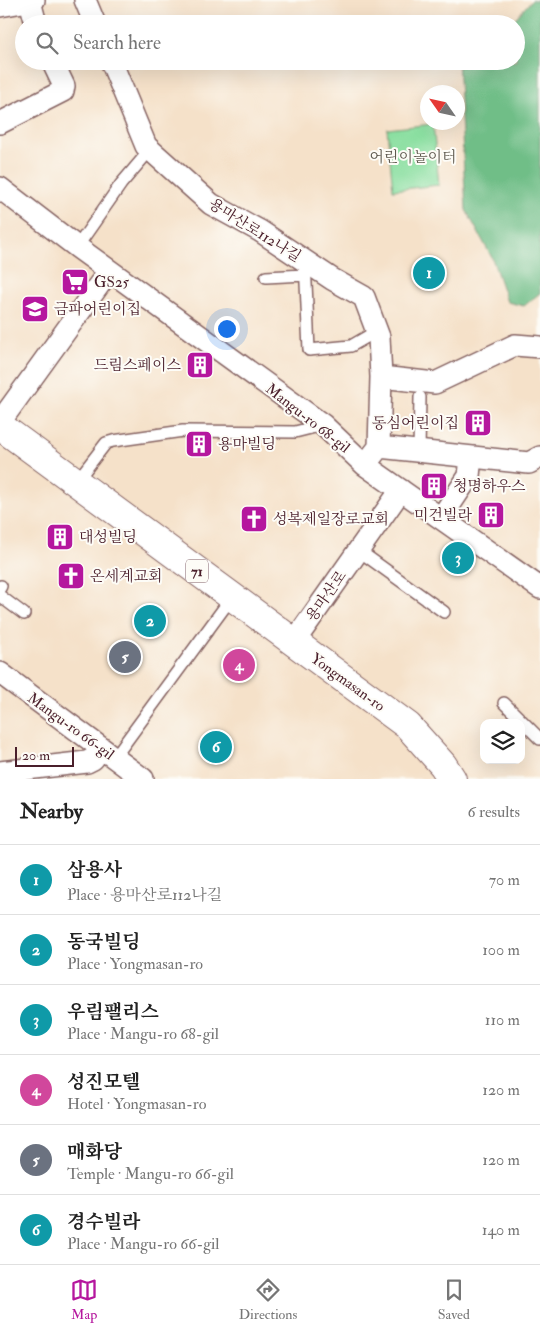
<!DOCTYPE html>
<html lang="en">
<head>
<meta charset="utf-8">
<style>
	:root { --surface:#fff; --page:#f2f2f2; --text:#222; --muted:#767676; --line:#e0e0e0; --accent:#b5179e }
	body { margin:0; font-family:"IM FELL Double Pica","Noto Serif KR",serif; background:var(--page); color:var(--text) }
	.controls { position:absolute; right:15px; bottom:15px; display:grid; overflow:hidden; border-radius:10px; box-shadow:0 5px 20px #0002 }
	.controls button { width:45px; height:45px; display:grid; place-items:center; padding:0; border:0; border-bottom:1px solid var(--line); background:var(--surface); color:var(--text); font:25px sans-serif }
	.compass { position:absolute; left:420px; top:85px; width:45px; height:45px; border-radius:50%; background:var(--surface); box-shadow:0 5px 20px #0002; rotate:304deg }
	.scale { position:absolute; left:15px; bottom:12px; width:59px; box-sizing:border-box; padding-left:5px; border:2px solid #4a1f2b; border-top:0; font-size:14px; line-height:18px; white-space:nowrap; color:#4a1f2b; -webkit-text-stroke:4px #fdfcf7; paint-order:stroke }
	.you { position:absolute; left:226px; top:328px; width:18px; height:18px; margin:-12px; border:4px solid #fff; border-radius:50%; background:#1a73e8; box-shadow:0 0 0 8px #1a73e833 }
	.badge { display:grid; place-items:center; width:32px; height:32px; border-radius:50%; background:var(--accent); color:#fff; font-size:16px; font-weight:700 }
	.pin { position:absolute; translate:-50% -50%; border:2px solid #fff; box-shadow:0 1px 5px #0006 }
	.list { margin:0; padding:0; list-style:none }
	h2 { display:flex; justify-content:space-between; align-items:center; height:65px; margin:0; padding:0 20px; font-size:21px }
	h2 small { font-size:16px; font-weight:400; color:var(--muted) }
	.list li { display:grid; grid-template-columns:32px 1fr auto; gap:15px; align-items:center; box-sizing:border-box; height:70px; padding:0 20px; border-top:1px solid var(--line) }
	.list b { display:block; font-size:19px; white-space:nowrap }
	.list p { margin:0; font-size:16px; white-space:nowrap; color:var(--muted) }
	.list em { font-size:16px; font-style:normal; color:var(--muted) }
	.icon { flex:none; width:28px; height:28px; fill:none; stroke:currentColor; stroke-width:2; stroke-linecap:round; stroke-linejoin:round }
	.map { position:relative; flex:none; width:540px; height:779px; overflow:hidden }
	.search { position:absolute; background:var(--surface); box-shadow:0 5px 20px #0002; left:15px; right:15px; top:15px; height:55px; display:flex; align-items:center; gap:12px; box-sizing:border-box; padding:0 18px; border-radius:28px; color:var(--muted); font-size:19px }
	.sheet { height:485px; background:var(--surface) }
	nav { display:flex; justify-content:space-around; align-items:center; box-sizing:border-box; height:70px; border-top:1px solid var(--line); background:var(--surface); font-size:14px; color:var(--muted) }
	nav a { display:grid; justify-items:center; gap:2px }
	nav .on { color:var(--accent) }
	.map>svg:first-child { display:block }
</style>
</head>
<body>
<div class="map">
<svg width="540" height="779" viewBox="0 0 540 779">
	<rect width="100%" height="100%" fill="#fdfcf7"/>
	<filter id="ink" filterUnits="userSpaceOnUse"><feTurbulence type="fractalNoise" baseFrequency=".02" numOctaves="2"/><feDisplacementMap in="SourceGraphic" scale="10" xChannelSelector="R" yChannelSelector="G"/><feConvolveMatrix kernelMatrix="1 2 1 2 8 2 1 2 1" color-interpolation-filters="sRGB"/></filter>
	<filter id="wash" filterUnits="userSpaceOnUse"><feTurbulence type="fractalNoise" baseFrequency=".0096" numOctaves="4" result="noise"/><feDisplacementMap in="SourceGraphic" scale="20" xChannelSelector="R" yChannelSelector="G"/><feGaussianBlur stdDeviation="1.12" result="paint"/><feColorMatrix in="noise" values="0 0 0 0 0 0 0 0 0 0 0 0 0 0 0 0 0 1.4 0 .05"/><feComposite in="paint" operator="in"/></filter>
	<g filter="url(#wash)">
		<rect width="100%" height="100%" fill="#f5e1c9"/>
		<path fill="#8bdfa1" stroke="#6a7f66" d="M433 124 439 185 393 190 387 129Z"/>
		<path fill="#70be87" stroke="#5d6e59" d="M532 0H540V293L524 306 507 302 492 258 466 210 458 61H516V24H510Z"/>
	</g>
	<g filter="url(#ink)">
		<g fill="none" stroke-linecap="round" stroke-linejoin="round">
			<g stroke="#866362" stroke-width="14">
				<path id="service" d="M77 247 121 184 150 150
					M305 261 309 350 351 346 377 331
					M266 277 305 275
					M419 451 420 397
					M76 482 106 443 113 441 183 431 295 432 323 425
					M358 550 444 612
					M0 588 1 586
					M0 596 24 614
					M504 703 540 739
					M114 758 232 597"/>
			</g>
			<g stroke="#866362" stroke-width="24">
				<path id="minor" d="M85 0 95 24
					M30 1 36 24
					M0 6 34 0
					M111 61 146 146 211 204 260 231 332 279 364 297 379 337 381 377 435 383 515 345 540 347
					M0 123 63 91 64 86 52 61
					M0 188 77 247 323 425 365 465 540 588
					M0 422 109 271
					M379 447 381 377
					M365 465 379 447 529 463 540 457
					M441 518 469 476 471 457
					M294 642 401 490
					M0 673 143 779
					M0 772 87 762 93 759 101 748"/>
			</g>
			<g stroke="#866362" stroke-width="30">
				<path id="primary" d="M0 426 408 726 443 765 452 779"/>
			</g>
			<use href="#service" stroke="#fff" stroke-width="11"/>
			<use href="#minor" stroke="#fff" stroke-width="21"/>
			<use href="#primary" stroke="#fff" stroke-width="28"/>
		</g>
	</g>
	<defs>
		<g id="supermarket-square" transform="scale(1.4375)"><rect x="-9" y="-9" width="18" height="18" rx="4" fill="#b5179e" stroke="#fdfcf7"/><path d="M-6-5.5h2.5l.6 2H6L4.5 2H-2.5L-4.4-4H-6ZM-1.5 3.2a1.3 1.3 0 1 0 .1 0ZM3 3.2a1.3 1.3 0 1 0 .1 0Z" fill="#fff"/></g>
		<g id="school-square" transform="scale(1.4375)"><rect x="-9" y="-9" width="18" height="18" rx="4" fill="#b5179e" stroke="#fdfcf7"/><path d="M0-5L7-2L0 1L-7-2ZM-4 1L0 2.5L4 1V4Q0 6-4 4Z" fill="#fff"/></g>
		<g id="building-square" transform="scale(1.4375)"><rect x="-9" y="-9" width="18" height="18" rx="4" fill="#b5179e" stroke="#fdfcf7"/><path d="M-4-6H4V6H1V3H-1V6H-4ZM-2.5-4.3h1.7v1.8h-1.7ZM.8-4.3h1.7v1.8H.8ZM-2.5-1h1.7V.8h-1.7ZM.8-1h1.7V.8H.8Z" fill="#fff"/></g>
		<g id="church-square" transform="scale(1.4375)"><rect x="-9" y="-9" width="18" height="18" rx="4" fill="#b5179e" stroke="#fdfcf7"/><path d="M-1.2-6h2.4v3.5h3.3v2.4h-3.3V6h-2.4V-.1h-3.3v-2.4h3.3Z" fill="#fff"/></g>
	</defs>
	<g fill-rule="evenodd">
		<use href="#supermarket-square" x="75" y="282"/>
		<use href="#school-square" x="35" y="309"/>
		<use href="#building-square" x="200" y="365"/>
		<use href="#building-square" x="478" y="423"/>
		<use href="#building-square" x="199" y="444"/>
		<use href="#building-square" x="434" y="486"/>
		<use href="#building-square" x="491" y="515"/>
		<use href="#church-square" x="254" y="519"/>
		<use href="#building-square" x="60" y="537"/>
		<use href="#church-square" x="71" y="576"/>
	</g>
	<g text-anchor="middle" stroke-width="4" stroke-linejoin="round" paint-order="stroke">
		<rect fill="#fdfcf7" stroke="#806168" stroke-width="1" x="186" y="559.5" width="22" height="23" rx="4"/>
		<g font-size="14" font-weight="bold" fill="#4a1f2b">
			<text x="197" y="576">71</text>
		</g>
		<g font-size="15" fill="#5e594e" stroke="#fdfcf7">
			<text x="413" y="162">어린이놀이터</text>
		</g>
		<g font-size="15" fill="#4a1f2b" stroke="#fdfcf7">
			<text transform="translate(255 230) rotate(32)" y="5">용마산로112나길</text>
			<text transform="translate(308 418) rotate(38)" y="5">Mangu-ro 68-gil</text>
			<text transform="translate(326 596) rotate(-55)" y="5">용마산로</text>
			<text transform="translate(348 682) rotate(36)" y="5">Yongmasan-ro</text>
			<text transform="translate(71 726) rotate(36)" y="5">Mangu-ro 66-gil</text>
		</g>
		<g font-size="15" fill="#4a1f2b" stroke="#fdfcf7" text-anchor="start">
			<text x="94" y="287">GS25</text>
			<text x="54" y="314">금파어린이집</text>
			<text x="181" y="370" text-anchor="end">드림스페이스</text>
			<text x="459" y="428" text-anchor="end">동심어린이집</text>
			<text x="218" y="449">용마빌딩</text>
			<text x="453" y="491">청명하우스</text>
			<text x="472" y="520" text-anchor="end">미건빌라</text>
			<text x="273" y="524">성복제일장로교회</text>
			<text x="79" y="542">대성빌딩</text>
			<text x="90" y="581">온세계교회</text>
		</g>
	</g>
</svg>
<div class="controls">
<button><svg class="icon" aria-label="layers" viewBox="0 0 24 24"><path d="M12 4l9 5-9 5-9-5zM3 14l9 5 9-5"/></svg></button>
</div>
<svg class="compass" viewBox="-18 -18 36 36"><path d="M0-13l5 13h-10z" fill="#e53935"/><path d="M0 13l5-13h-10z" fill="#767676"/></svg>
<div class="scale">20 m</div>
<div class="you"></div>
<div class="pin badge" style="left:429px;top:273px;background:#0f9aa8">1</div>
<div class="pin badge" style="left:150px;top:621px;background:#0f9aa8">2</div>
<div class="pin badge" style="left:458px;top:558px;background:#0f9aa8">3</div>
<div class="pin badge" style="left:239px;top:665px;background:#d1479c">4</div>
<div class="pin badge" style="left:125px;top:657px;background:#6b7280">5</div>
<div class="pin badge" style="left:216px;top:747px;background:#0f9aa8">6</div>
<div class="search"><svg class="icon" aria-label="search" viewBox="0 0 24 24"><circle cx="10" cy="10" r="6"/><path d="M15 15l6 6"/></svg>Search here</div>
</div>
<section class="sheet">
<h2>Nearby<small>6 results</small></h2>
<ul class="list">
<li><span class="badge" style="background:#0f9aa8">1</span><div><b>삼용사</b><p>Place · 용마산로112나길</p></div><em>70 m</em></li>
<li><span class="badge" style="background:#0f9aa8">2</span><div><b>동국빌딩</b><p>Place · Yongmasan-ro</p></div><em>100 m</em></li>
<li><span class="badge" style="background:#0f9aa8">3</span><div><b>우림팰리스</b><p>Place · Mangu-ro 68-gil</p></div><em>110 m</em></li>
<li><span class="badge" style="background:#d1479c">4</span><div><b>성진모텔</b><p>Hotel · Yongmasan-ro</p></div><em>120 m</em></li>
<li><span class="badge" style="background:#6b7280">5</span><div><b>매화당</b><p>Temple · Mangu-ro 66-gil</p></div><em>120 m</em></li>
<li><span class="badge" style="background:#0f9aa8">6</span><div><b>경수빌라</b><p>Place · Mangu-ro 66-gil</p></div><em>140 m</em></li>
</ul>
</section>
<nav>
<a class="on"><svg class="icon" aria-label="map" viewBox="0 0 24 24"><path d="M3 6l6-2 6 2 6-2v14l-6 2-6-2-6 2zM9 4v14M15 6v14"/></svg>Map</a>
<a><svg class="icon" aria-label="directions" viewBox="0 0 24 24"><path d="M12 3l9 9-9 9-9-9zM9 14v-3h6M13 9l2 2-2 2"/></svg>Directions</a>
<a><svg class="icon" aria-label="saved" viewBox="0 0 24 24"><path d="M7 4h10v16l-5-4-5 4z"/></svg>Saved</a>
</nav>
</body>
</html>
